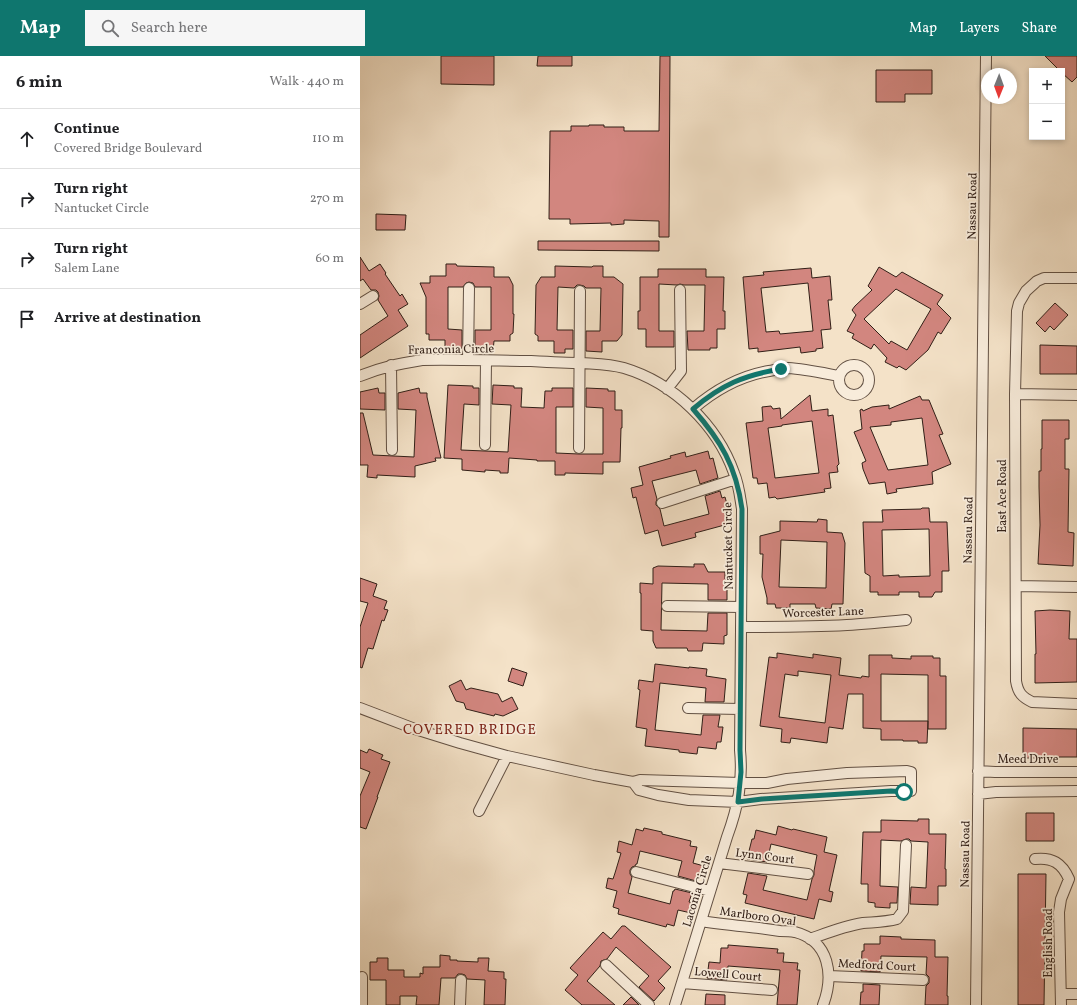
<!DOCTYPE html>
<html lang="en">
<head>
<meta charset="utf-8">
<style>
	:root { --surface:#fff; --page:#f6f6f6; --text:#202124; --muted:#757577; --line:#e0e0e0; --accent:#0f766e }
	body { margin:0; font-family:Vollkorn,serif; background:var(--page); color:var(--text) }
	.controls { position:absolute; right:12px; top:12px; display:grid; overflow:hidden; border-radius:0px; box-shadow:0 2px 6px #0003 }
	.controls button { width:36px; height:36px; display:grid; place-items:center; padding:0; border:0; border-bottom:1px solid var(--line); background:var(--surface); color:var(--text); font:20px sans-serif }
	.compass { position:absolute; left:621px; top:12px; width:36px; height:36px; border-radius:50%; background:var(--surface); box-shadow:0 2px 6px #0003; rotate:181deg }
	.stop { position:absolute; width:12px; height:12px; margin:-9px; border:3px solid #0f766e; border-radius:50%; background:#fff }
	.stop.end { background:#0f766e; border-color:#fff; box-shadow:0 1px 4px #0008 }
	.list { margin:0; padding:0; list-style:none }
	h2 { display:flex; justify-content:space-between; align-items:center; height:52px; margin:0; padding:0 16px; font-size:17px }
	h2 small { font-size:13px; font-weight:400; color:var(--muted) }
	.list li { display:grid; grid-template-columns:26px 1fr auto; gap:12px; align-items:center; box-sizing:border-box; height:60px; padding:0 16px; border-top:1px solid var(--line) }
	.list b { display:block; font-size:15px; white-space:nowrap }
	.list p { margin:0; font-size:13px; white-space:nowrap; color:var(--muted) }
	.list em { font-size:13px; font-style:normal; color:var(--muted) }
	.icon { flex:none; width:22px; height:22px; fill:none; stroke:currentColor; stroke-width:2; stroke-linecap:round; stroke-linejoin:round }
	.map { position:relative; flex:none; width:717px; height:949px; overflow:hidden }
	header { display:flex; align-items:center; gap:24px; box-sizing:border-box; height:56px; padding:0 20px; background:var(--accent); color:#fff }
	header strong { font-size:19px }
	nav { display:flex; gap:22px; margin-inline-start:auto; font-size:14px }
	.search { width:280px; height:36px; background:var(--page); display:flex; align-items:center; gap:10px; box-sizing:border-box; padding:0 14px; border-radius:0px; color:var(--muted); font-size:15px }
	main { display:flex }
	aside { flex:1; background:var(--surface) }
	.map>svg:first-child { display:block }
</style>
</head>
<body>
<header>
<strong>Map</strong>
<div class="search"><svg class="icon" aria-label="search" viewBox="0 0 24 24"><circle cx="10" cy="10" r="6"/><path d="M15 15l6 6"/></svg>Search here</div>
<nav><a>Map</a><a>Layers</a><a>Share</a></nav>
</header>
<main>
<aside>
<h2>6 min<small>Walk · 440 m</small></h2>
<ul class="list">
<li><svg class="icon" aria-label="ahead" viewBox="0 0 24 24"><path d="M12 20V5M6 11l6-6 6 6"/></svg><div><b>Continue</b><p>Covered Bridge Boulevard</p></div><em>110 m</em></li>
<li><svg class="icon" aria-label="right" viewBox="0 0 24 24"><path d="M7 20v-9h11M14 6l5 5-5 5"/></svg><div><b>Turn right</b><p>Nantucket Circle</p></div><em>270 m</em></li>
<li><svg class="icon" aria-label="right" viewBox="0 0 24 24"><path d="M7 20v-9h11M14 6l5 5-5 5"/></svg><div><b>Turn right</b><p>Salem Lane</p></div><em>60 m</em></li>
<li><svg class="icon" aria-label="arrive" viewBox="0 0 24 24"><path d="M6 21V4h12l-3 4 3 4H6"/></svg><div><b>Arrive at destination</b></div></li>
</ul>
</aside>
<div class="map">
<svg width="717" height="949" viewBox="0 0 717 949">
	<rect width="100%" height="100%" fill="#f4e2c8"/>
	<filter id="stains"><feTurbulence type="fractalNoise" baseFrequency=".005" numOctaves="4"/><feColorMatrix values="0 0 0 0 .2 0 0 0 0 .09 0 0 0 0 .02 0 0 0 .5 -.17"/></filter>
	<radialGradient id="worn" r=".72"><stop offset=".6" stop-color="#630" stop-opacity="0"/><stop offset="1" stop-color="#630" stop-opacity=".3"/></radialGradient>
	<path fill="#d2867f" stroke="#311f17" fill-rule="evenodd" d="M81 0H134V29L81 28Z
		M178 0H212V10H177Z
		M300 0H310L309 181H299V165L264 164V168L251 169V167L210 168V163H189L190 75H211V70H229V69H244V71H264V75H299Z
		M685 0H717V21L712 26 702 17V15H700Z
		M516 14H572V38H545V46H516Z
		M16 158 46 159 45 174H16Z
		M178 185H299V195L178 194Z
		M0 201 9 215 20 208 26 217 25 218 40 240 42 238 48 248 38 254 48 270 0 302V279L28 260 18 244 19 240 18 236 16 234H11L3 223 0 225Z
		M86 208H96L97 210 134 211V221H149L153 229V258H154L153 277 150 279V285H134L133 295H115V274H131V231H115L113 227 109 226 106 227 103 231H88V273L102 274V292L89 297H85V284H69V278H66V241L60 227H70V220H86Z
		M195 210 232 211 233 210H243V221H254L263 228 262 279 257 285H242V296L226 295V275H240L241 232H226L224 230 220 229H217L214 232 198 231 197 274H213V293H205V297H194V285H178V280L175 278 176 229 181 221H195Z
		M519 211 536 221 542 216 583 239 577 248 591 262 581 278 578 276 568 294 546 314 539 310 537 312 525 306 527 302 514 288 511 293 492 282 494 278 487 275 496 259 492 254 495 250 512 234 508 230ZM536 233 571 253 547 294 531 285 529 288 504 263Z
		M451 212 452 222 470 220 472 244H468L471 273 461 274 463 292 456 293V295L441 297 440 291 398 296V292L389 293 383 221 404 219 403 216ZM448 227 453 275 420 278 419 275 406 276 401 232Z
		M298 213H346V221H364L363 255H365V273H357V292H350V294H328L327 275H344L345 229H324L320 228 317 229 299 228V275H314V291H286V273H278V255H280V221H298Z
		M695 247 708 259 694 274 690 270 685 276 676 267Z
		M680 289 717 290V318H680Z
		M88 329 113 330V332H119V349L104 348 101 394 148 396 151 349 132 348 133 329 154 330V332H162L161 351 184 352 185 335H192V332H213V351H196V397L219 398H243V352L226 351V332L248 333V335H255V354H262V372H261L260 406H243V418L205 417V419H195V405H177V404L149 402 148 417H140V415L125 414V416L102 414V403L84 402Z
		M18 332 19 337H25V354L0 353V336Z
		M59 332 60 337H67V341L81 402H75L76 405 55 410V421L17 419V422L7 421 8 409H0V357H3L13 399 54 401 56 354 38 353V337Z
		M450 339 452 355 468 353V360L473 359 479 408 477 410 478 416 469 417 471 432 464 433 465 436 417 443 415 441 409 442 407 427 398 428 397 422H393L386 367 403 365 402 351 411 350 413 353 420 352 421 363ZM452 365 459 417 415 422 408 372 422 370V369Z
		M560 340 562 344H569L583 378 579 379 591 408 572 416 573 428 536 433 537 436 527 438 525 426 509 428 503 413 502 407 506 405 494 376 502 373 500 354 502 353 503 355 512 351 529 349V353ZM562 362 568 409 528 414 510 371 531 369V366Z
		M682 364H709V383H705V413H709L708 476 714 477 713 510 678 508 680 469 679 431V415H681V393H682Z
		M348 395 350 403 353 402 358 422 340 428 336 414 292 425 297 443 296 446V449L300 453 304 470 349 458 345 440 360 435 362 442 365 441 372 467 335 477 336 481 302 490 298 474 285 478 276 441 273 442 271 432 283 429 279 411 311 402 310 400 325 396 326 401Z
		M562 452H569L570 466H587L589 515H582V536H575L572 541H559V536H539V539H518V536H510V520L505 517 503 466H523L522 454 561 453ZM569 473 570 520 539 521V519L523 520 522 474Z
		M458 463 467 464V476L482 477 485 487 483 548H472L471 553 456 552 455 548H430V552H416L415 548H407V542L402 521 403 498H400V480L420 475V465L457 466ZM421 484 467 486 466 532 419 531Z
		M334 508H344L348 516H365V523H367V544H348V528L302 527 301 574 347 575 348 557H367V579L364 580V588L343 587 342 595H328L327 592H296L293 585V575L281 574V537H280V527L293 528V512L298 510 334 511Z
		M0 522 17 528 13 540 27 545 24 553 28 554 24 565 22 564 13 593 8 592 2 612 0 611V571L8 547 0 545Z
		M690 554 710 555 709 583H717V626L675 627V598H676L675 555Z
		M417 597 453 602V598L481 602 479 619 501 622 502 620 509 621V599H532V602L551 603V600H573V602H580V620H586V673H568V619L521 618V665H568L567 687H558V685H543V684H521V673L503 672V638H488L483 673 469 671 467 687 431 682 430 687 421 686 422 673 400 670 409 601 417 602ZM438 615 471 619 465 667 419 661 425 618 438 620Z
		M295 608 329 612V611L347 613 346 620 366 623 364 646H345L346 632 300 627 295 674 341 679 343 659H360L358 671H363L361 686H357L356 693 338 691 337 698 319 696V694L285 690 287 673 276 671 280 634 278 633 279 624 293 626Z
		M152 612 167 617 163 630 148 625Z
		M101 624 106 634 111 632 138 638 142 646 152 641 158 653 143 660 135 658 134 660 106 653 104 647 96 645 89 630Z
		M663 672 717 673V701H699V702H663Z
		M9 693 23 699 21 703 30 706 17 741H18L6 773 0 771V740L10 716 0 712V694L7 697Z
		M666 757H694V785H666Z
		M558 763H569V778H586L585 813H586V830H578V849L550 848 551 831 566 832 568 786 551 785 549 783H546L541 785 521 784 520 830 538 831 537 847H530V852L515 851V847L508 846V828H501L503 776H521V764L558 765Z
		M418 770 432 774 433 773 467 781 464 796 477 799 469 835 473 836 471 846 459 843 454 863 385 847 387 839 383 838 388 817 407 820 403 834 447 844 452 823 454 819V815L457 799 411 788 407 806 387 803 392 783H394L396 774 416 779Z
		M284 772 302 776V778L331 785 330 790 337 791 333 807 344 810 342 820 337 819 336 825 318 820 322 805 280 795 277 808H276L275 810 272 811 270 814V818L272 821 268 837 310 848 313 835H314L315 833 332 837 329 846 333 847 331 857 318 854 314 870 307 868 306 871 258 858 259 853 253 851 257 835 246 832 248 822 253 823 255 817 261 797 257 796 259 785 272 789 276 773 283 775Z
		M658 818H686L684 949H658Z
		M262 870H265L311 911 298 925 305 932 294 945 279 931 289 920 256 891 247 903 241 905 240 910 227 925 255 949H222L205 934 218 919 210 912 243 876 251 883Z
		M520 880 541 881V883L575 884V901H588L587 940H588V949H565L566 930 569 927V921L566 918 567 901 521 900 520 916 501 915 502 895H504V888H520Z
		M368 889 418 893 417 897H424L423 906 438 907 437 914H440L437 949H417L420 914 368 910 367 924 347 922 349 906 360 907 361 892H368Z
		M80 899 90 900V904H97V905L118 906V902H129L128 915 144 916V923H146L145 949H124L125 924 107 923 105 919 102 918H98L95 922H81L79 949H56L57 940H40V949H26V924H10V906H17V902H28V914H44V921H60V917L63 918V911H80Z
		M503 928 520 929 519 949H500L501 936H503Z
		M346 938 365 939V949H345Z
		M271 941 279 949H263Z"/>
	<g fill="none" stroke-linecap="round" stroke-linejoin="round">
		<g stroke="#625043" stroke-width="12">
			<path id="minor" d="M717 222H684L677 225 666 235 659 247 657 255 655 338 656 625C658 637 662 641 672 646L717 648
				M0 248 13 240
				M108 304 109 232
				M31 309 32 394
				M479 324a15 15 0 1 1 30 0a15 15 0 1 1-30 0Z
				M0 320C22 311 38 308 62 304 98 303 134 305 171 305 188 306 205 307 222 307 237 308 250 308 264 312 314 327 357 369 374 417 379 429 380 441 382 453L380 694C383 726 378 751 367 781L315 949
				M307 333 321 315 320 234
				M655 338 717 339
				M333 353C355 334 380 320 409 315 415 314 421 312 428 312 445 313 463 317 479 320
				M125 389 126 305
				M219 392 220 235
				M302 447 376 423
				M656 530 717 531
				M307 550 381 551
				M381 571C416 571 451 571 487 569 506 568 526 566 546 564
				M0 652 55 673 100 687 147 700 234 719 273 726 280 724 380 727H407L427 723 487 717 547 715 551 716V735H531L401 743 378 746 329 744 298 739 279 734 273 726
				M328 652 380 653
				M618 715 635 716H717
				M618 738 636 736 717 735
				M119 755 147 700
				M675 803C692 801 702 807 709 823L701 843 699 856 701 949
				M359 807 448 818
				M276 816 350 835
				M341 865C360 868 380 870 399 872 406 873 413 874 420 875 425 875 430 875 435 876 470 885 474 920 463 949
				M450 883C467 877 484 870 503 867 515 866 526 866 537 863L543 855 546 789
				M246 909 289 949
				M469 920 563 924
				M322 927 412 934
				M701 938H717
				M2 949V921
				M100 949 101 924
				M616 949 626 0"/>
		</g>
		<use href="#minor" stroke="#f8ecdb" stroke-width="10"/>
	</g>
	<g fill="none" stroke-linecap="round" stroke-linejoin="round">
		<path stroke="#0f766e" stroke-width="5" d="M421 313C384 319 361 329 333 353 361 385 376 410 382 453L380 694 381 716 378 746 402 743 531 735 544 736"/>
	</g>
	<g text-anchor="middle" stroke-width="3.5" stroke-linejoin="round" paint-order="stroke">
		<g font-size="12" fill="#311f17" stroke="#f8ecdb">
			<text transform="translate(612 150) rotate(-89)" y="4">Nassau Road</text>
			<text transform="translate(91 293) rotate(-1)" y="4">Franconia Circle</text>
			<text transform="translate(642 440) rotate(-90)" y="4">East Ace Road</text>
			<text transform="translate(608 474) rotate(-89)" y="4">Nassau Road</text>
			<text transform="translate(368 490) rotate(-91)" y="4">Nantucket Circle</text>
			<text transform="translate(463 556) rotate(-2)" y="4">Worcester Lane</text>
			<text x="668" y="707">Meed Drive</text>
			<text transform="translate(605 798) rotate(-89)" y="4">Nassau Road</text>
			<text transform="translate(405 800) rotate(7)" y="4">Lynn Court</text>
			<text transform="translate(337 835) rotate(-73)" y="4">Laconia Circle</text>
			<text transform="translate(398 860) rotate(8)" y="4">Marlboro Oval</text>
			<text transform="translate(688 887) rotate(-90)" y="4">English Road</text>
			<text transform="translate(517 909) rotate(3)" y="4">Medford Court</text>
			<text transform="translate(368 918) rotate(5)" y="4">Lowell Court</text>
		</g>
		<g font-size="14" letter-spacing="1" fill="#7a1f14" stroke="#f8ecdb">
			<text x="110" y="678">COVERED BRIDGE</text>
		</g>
	</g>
	<rect width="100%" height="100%" filter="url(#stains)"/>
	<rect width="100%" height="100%" fill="url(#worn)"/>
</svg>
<div class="controls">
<button>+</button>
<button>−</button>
</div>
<svg class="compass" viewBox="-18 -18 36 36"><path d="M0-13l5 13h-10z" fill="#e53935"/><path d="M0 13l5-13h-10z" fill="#757577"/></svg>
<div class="stop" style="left:544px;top:736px"></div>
<div class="stop end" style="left:421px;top:313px"></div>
</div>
</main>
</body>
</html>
